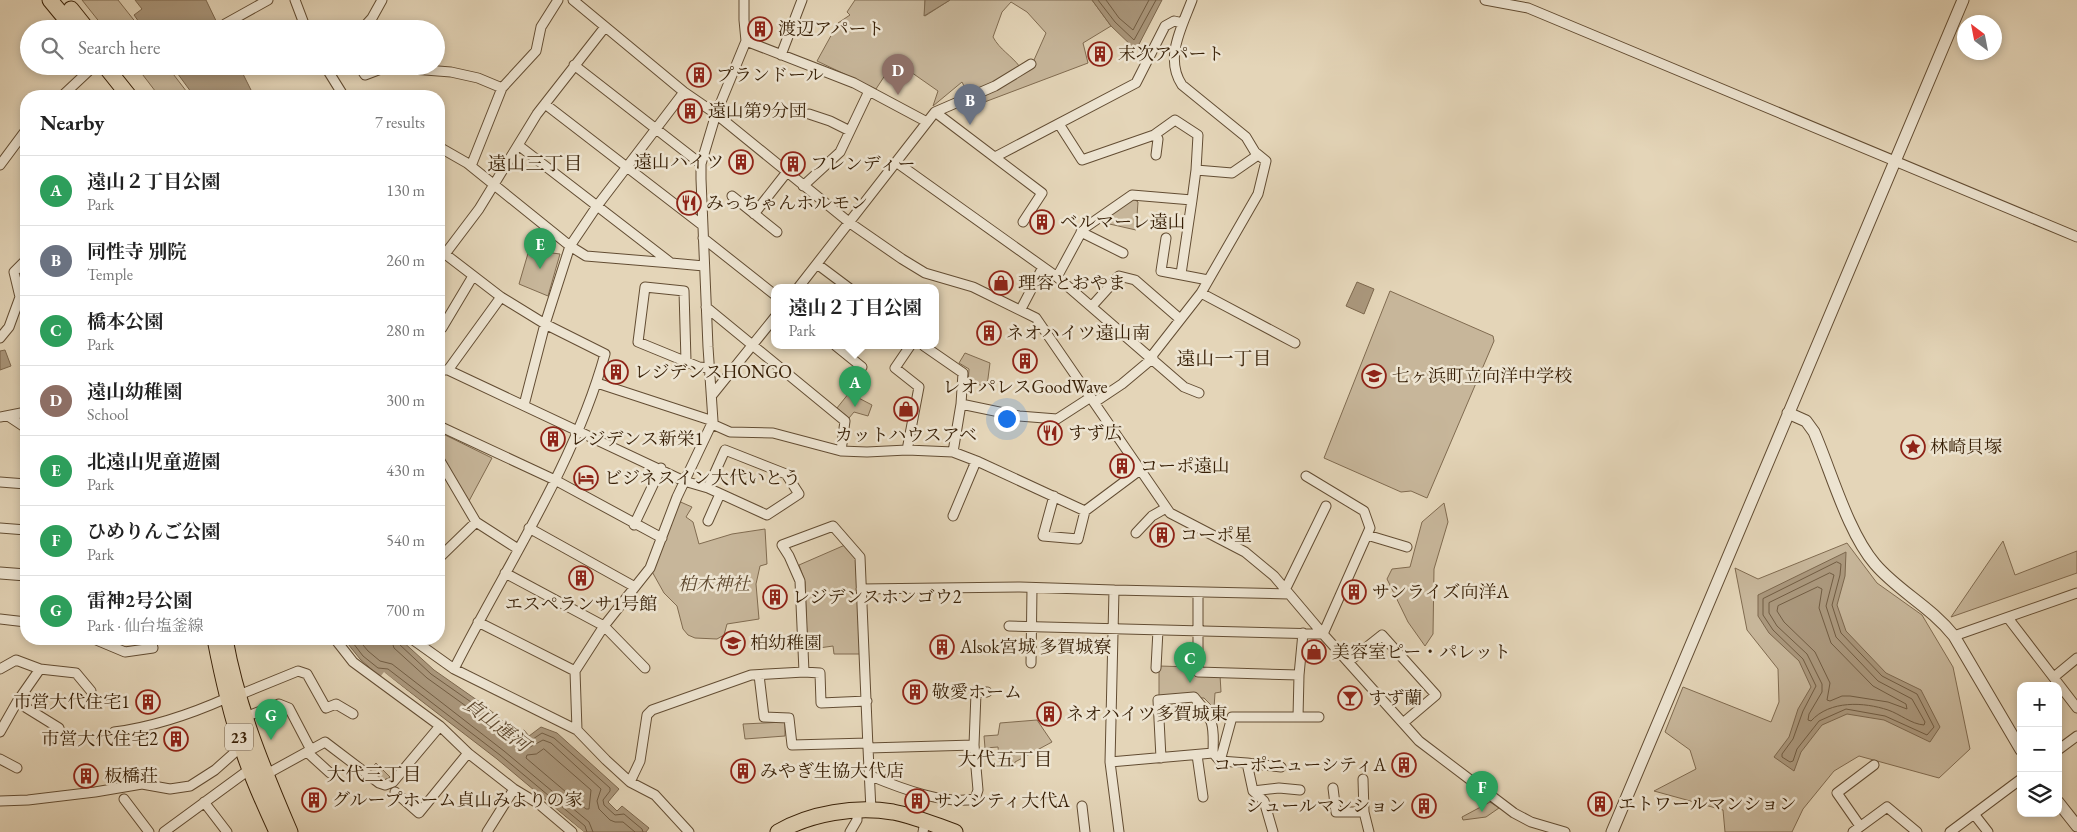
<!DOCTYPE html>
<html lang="en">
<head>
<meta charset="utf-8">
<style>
	:root { --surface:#fff; --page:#f2f2f2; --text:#222; --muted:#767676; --line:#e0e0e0; --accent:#8f2418 }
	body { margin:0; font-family:"EB Garamond","Noto Serif JP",serif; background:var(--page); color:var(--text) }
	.controls { position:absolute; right:15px; bottom:15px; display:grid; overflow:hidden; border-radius:10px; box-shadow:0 2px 8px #0003 }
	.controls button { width:45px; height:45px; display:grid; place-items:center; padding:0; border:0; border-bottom:1px solid var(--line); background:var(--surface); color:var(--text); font:25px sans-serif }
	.compass { position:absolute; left:1957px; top:15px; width:45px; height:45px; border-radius:50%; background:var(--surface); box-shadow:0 2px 8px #0003; rotate:328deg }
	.you { position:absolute; left:1006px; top:418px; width:18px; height:18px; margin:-12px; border:4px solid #fff; border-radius:50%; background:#1a73e8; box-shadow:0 0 0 8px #1a73e833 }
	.badge { display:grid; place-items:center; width:32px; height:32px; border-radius:50%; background:var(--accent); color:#fff; font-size:16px; font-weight:700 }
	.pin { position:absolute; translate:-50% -41px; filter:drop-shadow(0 1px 2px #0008) }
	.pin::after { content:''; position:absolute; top:26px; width:18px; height:15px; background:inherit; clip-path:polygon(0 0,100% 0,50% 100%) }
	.popup { position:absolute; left:771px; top:284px; width:168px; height:65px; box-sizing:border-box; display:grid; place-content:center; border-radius:10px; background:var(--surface); filter:drop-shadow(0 1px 4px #0005); font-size:16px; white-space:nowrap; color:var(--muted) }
	.popup b { font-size:19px; color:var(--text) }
	.popup::after { content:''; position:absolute; left:50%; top:100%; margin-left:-10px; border:10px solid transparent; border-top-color:var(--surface) }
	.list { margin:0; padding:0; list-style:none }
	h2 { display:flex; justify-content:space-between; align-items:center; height:65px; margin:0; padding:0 20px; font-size:21px }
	h2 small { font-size:16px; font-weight:400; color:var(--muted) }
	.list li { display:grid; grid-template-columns:32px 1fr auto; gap:15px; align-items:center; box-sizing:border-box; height:70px; padding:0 20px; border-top:1px solid var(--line) }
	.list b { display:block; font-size:19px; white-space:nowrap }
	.list p { margin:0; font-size:16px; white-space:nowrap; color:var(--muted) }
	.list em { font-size:16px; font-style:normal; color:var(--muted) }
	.icon { flex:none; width:28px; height:28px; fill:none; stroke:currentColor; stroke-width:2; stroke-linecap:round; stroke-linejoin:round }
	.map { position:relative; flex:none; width:2077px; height:832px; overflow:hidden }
	.search { position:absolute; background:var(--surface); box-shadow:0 2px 8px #0003; left:20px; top:20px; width:425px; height:55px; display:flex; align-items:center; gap:12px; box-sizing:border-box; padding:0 18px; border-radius:28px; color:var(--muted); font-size:19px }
	.panel { position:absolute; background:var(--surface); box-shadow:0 2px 8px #0003; left:20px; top:90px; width:425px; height:555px; border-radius:20px }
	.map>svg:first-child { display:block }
</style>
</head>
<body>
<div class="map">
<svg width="2077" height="832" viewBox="0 0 2077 832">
	<rect width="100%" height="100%" fill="#e4d5b8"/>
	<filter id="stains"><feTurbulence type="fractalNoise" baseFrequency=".004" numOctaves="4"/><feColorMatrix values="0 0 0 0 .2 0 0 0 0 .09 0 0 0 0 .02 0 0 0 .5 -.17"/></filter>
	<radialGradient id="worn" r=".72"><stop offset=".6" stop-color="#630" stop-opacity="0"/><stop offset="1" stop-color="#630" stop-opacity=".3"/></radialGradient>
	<path fill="#c7b69a" stroke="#806b50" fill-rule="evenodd" d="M82 0H118L141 29H105Z
		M855 0H925V16L950 0H1092L1111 26 1083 43 1088 63 974 106 962 82 933 106 938 91 908 70 912 63H893L876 89 817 61 838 23 850 15 847 12ZM1011 2 1027 12 1046 33 1034 60 1020 67C1011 55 1000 50 993 37L1002 12Z
		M136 66H167L190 96H159Z
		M1134 199 1138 202 1136 230 1105 223 1106 218Z
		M529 250 560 254 548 296 519 284Z
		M1390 291 1493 336 1494 341 1427 498 1411 491 1401 492 1324 458Z
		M965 353 990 363 987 386 968 383 969 369 959 363Z
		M849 393 872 405 868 416 854 412 849 418 837 408Z
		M439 432 492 458 469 501 439 451Z
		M676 500 692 507 686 517 693 522 699 544 732 534 765 529 767 564 760 566 756 584 759 619 727 624 724 635 717 639 695 638 688 635 683 629 677 606 664 593 650 568Z
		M1444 503 1448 522 1434 569 1433 634 1425 646 1408 622 1387 579 1392 569 1410 567 1422 522Z
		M2003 541 2015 575 2077 551V573L1951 617Z
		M1847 543 1877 583 1922 615 1953 667 1970 749 1939 778 1859 756 1834 771 1803 809 1792 832H1725L1723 810 1654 791 1696 769 1690 750 1665 732 1683 687 1771 722 1779 702 1778 669 1747 630 1735 568 1758 579Z
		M845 545 857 559 862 654H834L833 646 819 648 807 640 805 582 799 565Z
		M1159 666 1193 667V673L1220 675 1221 692 1215 693 1214 708 1204 698H1159Z
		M1037 720 1052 742 1015 762 1014 766 1006 768 1000 767 998 747 985 748 984 736 998 735 1000 723Z
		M785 722V736L745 739 743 724Z
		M376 763 391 778 384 781 368 771Z
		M1490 802 1499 808 1486 817 1463 820 1462 817Z"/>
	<path fill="#aa977c" stroke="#7c674d" d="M135 0H206L220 29H144L134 15 142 9Z
		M925 0H950L924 16Z
		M1092 0H1162L1136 50 1111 26Z
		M172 66H239L254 96H194Z
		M1357 282 1374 289 1364 314 1346 306Z
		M5 350 11 366 0 370V351Z
		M1846 552 1845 576 1837 605 1846 631 1886 673 1921 690 1940 727 1930 742 1884 720 1847 714 1822 725 1801 752 1794 771 1774 757 1789 737 1798 709 1811 687 1799 661 1769 633 1758 616V595Z
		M344 639H400L434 670 484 705 517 733 524 730 529 736 541 727 557 733 619 789 608 802 617 811 622 806 649 828 646 832H584L497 759 385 673 380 677 360 659Z"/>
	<path fill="#e4d5b8" d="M384 672 584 832H581L496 761 385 676 382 678 380 677Z"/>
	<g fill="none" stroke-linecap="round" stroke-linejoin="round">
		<path stroke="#715c42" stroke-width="1" d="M1098 0 1115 22 1134 40 1156 0
			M1106 0 1119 18 1133 30 1149 0
			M1837 562 1841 564 1840 575 1832 605 1841 633 1882 676 1917 694 1934 727 1927 735 1885 716 1846 709 1819 721 1797 749 1793 761 1790 762 1782 757V754L1793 739 1803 711 1816 686 1803 659 1773 630 1763 615V599Z
			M1830 573 1834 575 1826 606 1836 637 1878 681 1912 699 1925 722 1924 725C1911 724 1900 714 1888 710 1864 702 1830 700 1811 721L1808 720 1809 714 1822 692V684L1807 654 1777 626 1769 613V603Z
			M1818 587 1822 589 1819 608 1831 643 1873 686 1906 704 1907 709 1888 702 1850 696H1842L1830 701 1827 700 1830 683 1815 652 1784 622 1777 611 1778 606Z
			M350 639 363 656 378 668 388 669 500 755 585 826 587 832
			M358 639 368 651 380 661 392 664 504 751 589 822 593 832
			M391 639 394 648 427 678 477 714 511 742 530 747 543 740 551 743 601 789 597 801 599 809 610 820 615 822H623L635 832
			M397 639 399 644 431 674 481 709 513 736 522 737 530 741 542 733 554 738 610 788V791L603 800 604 805 615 815 624 814 642 829 643 832
			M544 749 591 790 589 809H586L526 758 527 755 536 754Z"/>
		<g stroke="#634d33" stroke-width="11">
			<path id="minor" d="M295 0 306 29
				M573 0 684 92 716 114 701 164V179L708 347 713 421 677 497 650 568 604 626 575 671 577 730
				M744 0V20L746 41
				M1485 0 1528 8 2077 237
				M225 24 268 0
				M362 29 372 18 382 0
				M781 55 802 0
				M574 65 701 164
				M325 66 343 95 342 96
				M359 66 365 75 386 67 451 72 478 78 502 88
				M62 96 94 66
				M545 104 702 225
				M935 112 995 86 1031 64
				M809 114 830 121 850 131
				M927 122 854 83 746 41 716 114 850 223 902 259 925 273 973 287 1036 318 1170 513 1245 552 1274 576 1323 634 1419 741 1514 813 1531 822 1565 832
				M1059 124 1082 160 1154 135 1175 120 1198 135 1196 170
				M1154 135 1158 139 1156 155
				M518 145 671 263 704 266
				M439 147 467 163 570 246 586 256 671 263
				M995 157 1136 83 1165 26 1174 21 1183 23
				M896 162 1057 277 1184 387 1199 393
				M0 165 26 130
				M471 166 502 88 536 51 541 27 558 0
				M803 186 840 152 869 91
				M732 196 777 232
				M754 214 787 172
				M1081 232 1123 253
				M703 238 775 295
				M1166 238 1161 271 1208 280
				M817 264 849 288
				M1181 274 1192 200
				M1057 277 1083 229 1132 195 1192 200 1196 170 1232 173 1258 155
				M798 288 935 112 1042 193 1023 222
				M1201 293 1295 343
				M1092 306 1119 276 1135 280 1180 319
				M706 307 845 421 841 451
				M1021 309 1043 267
				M439 326 442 328 473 276
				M0 338 9 327 20 297 14 272 26 260
				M836 346 862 367
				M924 346 963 373 961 404
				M1151 357 1201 293 1258 194 1266 161 1255 152 1246 137 1182 85C1164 58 1182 27 1192 0
				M686 361 684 291 645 287 638 342 699 367 709 368
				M439 370H448L684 481 708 488 767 515 799 494 786 474 725 450 708 488
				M448 370 501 297
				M597 383 713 421
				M713 394 775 317
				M1095 402 1122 384 1153 358
				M524 405 545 324 570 246 597 206 684 92
				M8 416 26 428
				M0 417 26 412
				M712 424 730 432 773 433 841 451 867 452 907 450 953 452 979 462 1085 511 1140 470
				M439 426 555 480 662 538
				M907 450 919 387 895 368 910 346
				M953 452 961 404 1019 416 1057 419 1091 397
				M439 459 476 522 518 549
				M0 482 26 484
				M1054 496 1043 536 1078 539 1085 511
				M953 516 974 466V460
				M708 521 720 494
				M634 525 661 468
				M0 528 26 530
				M529 528 635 587
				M1136 533 1152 516 1166 508
				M1367 535 1407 547
				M439 558 476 522
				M505 573 604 626 645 668
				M861 589 1020 587 1114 590 1110 762 1119 832
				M1114 590 1289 594
				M1285 590 1326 506
				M1198 592V672L1299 675 1298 717
				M2008 618 2077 708
				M0 619 26 622
				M478 622 575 671
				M1009 626 1323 634 1370 528 1364 511 1306 476
				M1954 636 2077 593
				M94 639 125 652 153 648 151 639
				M335 639 353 662 440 726 468 753 514 789 539 804 572 832
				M412 639 454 669 577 730 606 760 630 782 655 795 689 832
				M1348 662 1382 635 1436 695 1403 723
				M1031 663 1032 588
				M1156 668 1158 630
				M0 669 16 660 40 669 17 702 0 732
				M40 669 76 673 91 691
				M454 669C506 566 574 466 605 354L545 324 501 297 445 254 479 209 537 114 605 27
				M804 672 820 673 821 703 867 701
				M759 675 764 717 789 718 792 745 868 743
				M1299 675 1303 633
				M2054 677 2077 658
				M239 695 298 671 307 674 326 708 336 704 353 714
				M17 702 59 728
				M245 717 279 704 289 708 311 750
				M114 732C153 727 191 714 227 698
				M974 745 976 693 987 692
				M2058 750 2077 736
				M307 752 330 773
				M1197 755 1203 797
				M1161 758 1158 700 1194 697C1214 720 1214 724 1213 753
				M0 759 17 768
				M1220 761 1232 717H1319
				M1110 762 1213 753 1220 761 1247 763 1253 791 1264 801 1273 832
				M1247 763 1281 767
				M265 775 325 742 379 783 385 785 393 782 440 726
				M871 776C900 788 944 805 975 799L978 790 974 745 868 748 871 810
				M1363 779 1364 812 1369 832
				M630 782 640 761 647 715 652 710 751 675 804 672 800 581 789 556 782 545 833 526 860 557 868 748
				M1333 788 1336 812H1364
				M1253 791 1279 788 1300 790
				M395 792 419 813 468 753
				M124 799 149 832
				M0 801 28 800 95 792 142 784 170 789 190 786 215 770 243 745
				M204 802 227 832
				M1082 806 1085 832
				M1974 814 1988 832
				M1860 826 1837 793 1874 765
				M164 832 250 769
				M487 832 514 789
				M850 832 857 820V811
				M923 832 925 822
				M1853 832 1887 807 1917 832
				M1950 832 2021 779"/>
		</g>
		<g stroke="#634d33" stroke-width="13">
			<path id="tertiary" d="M1788 413 1806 421 1814 432C1831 471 1848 533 1875 564 1898 591 1930 606 1954 636L2021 750
				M0 573 26 575
				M2058 802 2077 826
				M1612 832 1963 0"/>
		</g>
		<g stroke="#382007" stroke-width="17">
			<path id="primary" d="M50 0 74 29
				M71 9 87 29
				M105 66 129 96
				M215 639C222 675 230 711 242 747 251 776 264 804 277 832
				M225 639C237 706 263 769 290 832
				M778 832C811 813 855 806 893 812 914 816 935 825 955 832"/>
		</g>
		<use href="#minor" stroke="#ede4d1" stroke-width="9"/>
		<use href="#tertiary" stroke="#ede4d1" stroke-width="11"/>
		<use href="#primary" stroke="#e4d5b8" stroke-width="15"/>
	</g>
	<defs>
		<g id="building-ring" transform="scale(1.25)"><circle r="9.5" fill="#ede4d1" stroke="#8f2418" stroke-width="1.5"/><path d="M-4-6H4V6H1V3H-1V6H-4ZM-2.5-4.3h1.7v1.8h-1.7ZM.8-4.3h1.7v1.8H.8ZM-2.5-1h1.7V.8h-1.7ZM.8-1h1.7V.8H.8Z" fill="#8f2418"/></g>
		<g id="restaurant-ring" transform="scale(1.25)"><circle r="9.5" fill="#ede4d1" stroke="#8f2418" stroke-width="1.5"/><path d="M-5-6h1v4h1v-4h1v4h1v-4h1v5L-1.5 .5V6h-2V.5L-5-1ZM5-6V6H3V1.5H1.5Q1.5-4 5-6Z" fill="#8f2418"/></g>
		<g id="shop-ring" transform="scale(1.25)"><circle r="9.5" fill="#ede4d1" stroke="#8f2418" stroke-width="1.5"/><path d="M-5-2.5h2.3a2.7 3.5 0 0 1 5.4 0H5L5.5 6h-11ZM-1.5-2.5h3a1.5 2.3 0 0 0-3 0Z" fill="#8f2418"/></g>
		<g id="school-ring" transform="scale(1.25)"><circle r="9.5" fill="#ede4d1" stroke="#8f2418" stroke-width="1.5"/><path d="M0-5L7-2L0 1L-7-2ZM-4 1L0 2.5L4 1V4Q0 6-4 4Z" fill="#8f2418"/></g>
		<g id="sight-ring" transform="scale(1.25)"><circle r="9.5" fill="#ede4d1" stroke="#8f2418" stroke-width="1.5"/><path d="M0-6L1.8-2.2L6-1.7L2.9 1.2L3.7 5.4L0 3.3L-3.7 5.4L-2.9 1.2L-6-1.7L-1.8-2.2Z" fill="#8f2418"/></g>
		<g id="hotel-ring" transform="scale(1.25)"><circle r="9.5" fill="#ede4d1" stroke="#8f2418" stroke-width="1.5"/><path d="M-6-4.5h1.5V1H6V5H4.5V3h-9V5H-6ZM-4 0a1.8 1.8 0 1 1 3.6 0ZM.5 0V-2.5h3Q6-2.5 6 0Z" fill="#8f2418"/></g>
		<g id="bar-ring" transform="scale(1.25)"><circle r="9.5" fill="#ede4d1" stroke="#8f2418" stroke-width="1.5"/><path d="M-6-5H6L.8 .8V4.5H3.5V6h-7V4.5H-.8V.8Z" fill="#8f2418"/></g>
	</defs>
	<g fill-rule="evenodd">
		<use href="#building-ring" x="760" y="29"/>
		<use href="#building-ring" x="1100" y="54"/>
		<use href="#building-ring" x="699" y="75"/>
		<use href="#building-ring" x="690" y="111"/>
		<use href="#building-ring" x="741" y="162"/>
		<use href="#building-ring" x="793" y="164"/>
		<use href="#restaurant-ring" x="689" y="203"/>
		<use href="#building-ring" x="1042" y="222"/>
		<use href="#shop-ring" x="1001" y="283"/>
		<use href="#building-ring" x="989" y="333"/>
		<use href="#building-ring" x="1025" y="361"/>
		<use href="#building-ring" x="616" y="372"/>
		<use href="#school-ring" x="1374" y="376"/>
		<use href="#shop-ring" x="906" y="409"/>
		<use href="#restaurant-ring" x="1050" y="433"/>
		<use href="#building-ring" x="553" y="439"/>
		<use href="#sight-ring" x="1913" y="447"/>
		<use href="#building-ring" x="1122" y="466"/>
		<use href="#hotel-ring" x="586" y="478"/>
		<use href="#building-ring" x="1162" y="535"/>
		<use href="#building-ring" x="581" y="578"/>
		<use href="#building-ring" x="1354" y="592"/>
		<use href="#building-ring" x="775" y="597"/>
		<use href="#school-ring" x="733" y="643"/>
		<use href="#building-ring" x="942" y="647"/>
		<use href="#shop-ring" x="1314" y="652"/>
		<use href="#building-ring" x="915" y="692"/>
		<use href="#bar-ring" x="1350" y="698"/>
		<use href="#building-ring" x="148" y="702"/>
		<use href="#building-ring" x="1049" y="714"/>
		<use href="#building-ring" x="176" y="739"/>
		<use href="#building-ring" x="1404" y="765"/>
		<use href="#building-ring" x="743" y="771"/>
		<use href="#building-ring" x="86" y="776"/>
		<use href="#building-ring" x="314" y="800"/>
		<use href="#building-ring" x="917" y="801"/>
		<use href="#building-ring" x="1600" y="804"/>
		<use href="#building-ring" x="1424" y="806"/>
	</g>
	<g text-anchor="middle" stroke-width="5" stroke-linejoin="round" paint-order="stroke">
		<rect fill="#ede4d1" stroke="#6e5b44" stroke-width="1" x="225" y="723.5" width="28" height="27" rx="4"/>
		<g font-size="16" font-weight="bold" fill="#382007">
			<text x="239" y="743">23</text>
		</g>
		<g font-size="18" fill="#382007" stroke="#ede4d1" text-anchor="start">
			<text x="778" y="35">渡辺アパート</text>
			<text x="1118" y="60">末次アパート</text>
			<text x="716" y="81">プランドール</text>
			<text x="708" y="117">遠山第9分団</text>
			<text x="724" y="168" text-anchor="end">遠山ハイツ</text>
			<text x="810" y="170">フレンディー</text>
			<text x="706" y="209">みっちゃんホルモン</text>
			<text x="1060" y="228">ベルマーレ遠山</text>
			<text x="1018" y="289">理容とおやま</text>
			<text x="1006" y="339">ネオハイツ遠山南</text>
			<text x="634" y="378">レジデンスHONGO</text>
			<text x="1392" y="382">七ヶ浜町立向洋中学校</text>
			<text x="1025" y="393" text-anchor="middle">レオパレスGoodWave</text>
			<text x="1068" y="439">すず広</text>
			<text x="906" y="441" text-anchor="middle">カットハウスアベ</text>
			<text x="570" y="445">レジデンス新栄1</text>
			<text x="1930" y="453">林崎貝塚</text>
			<text x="1140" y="472">コーポ遠山</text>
			<text x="604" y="484">ビジネスイン大代いとう</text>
			<text x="1180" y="541">コーポ星</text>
			<text x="1372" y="598">サンライズ向洋A</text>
			<text x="792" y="603">レジデンスホンゴウ2</text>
			<text x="581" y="610" text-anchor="middle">エスペランサ1号館</text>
			<text x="750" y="649">柏幼稚園</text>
			<text x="960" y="653">Alsok宮城 多賀城寮</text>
			<text x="1332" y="658">美容室ピー・パレット</text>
			<text x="932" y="698">敬愛ホーム</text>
			<text x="1368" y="704">すず蘭</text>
			<text x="130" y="708" text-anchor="end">市営大代住宅1</text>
			<text x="1066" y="720">ネオハイツ多賀城東</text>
			<text x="158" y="745" text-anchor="end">市営大代住宅2</text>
			<text x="1386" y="771" text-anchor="end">コーポニューシティA</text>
			<text x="760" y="777">みやぎ生協大代店</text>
			<text x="104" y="782">板橋荘</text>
			<text x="332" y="806">グループホーム貞山みよりの家</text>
			<text x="934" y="807">サンシティ大代A</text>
			<text x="1618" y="810">エトワールマンション</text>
			<text x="1406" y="812" text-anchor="end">シュールマンション</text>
		</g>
		<g font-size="18" font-style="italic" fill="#5c462c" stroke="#ede4d1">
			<text x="714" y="590">柏木神社</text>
		</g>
		<g font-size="19" fill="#382007" stroke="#ede4d1">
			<text x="535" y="170">遠山三丁目</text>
			<text x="1224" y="365">遠山一丁目</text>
			<text x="1005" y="766">大代五丁目</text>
			<text x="374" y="781">大代三丁目</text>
		</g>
		<g font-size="19" font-style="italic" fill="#604a30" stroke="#ede4d1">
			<text transform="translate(497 724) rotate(37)" y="7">貞山運河</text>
		</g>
	</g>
	<rect width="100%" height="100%" filter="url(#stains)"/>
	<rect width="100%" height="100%" fill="url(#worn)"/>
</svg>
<div class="controls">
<button>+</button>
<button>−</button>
<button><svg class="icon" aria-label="layers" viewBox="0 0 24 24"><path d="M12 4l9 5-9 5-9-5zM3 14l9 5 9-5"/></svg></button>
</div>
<svg class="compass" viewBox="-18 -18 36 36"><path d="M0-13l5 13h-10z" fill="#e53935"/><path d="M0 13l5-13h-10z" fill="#767676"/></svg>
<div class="you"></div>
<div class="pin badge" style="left:855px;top:407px;background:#2e9e5b">A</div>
<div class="popup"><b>遠山２丁目公園</b>Park</div>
<div class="pin badge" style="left:970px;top:125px;background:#6b7280">B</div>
<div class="pin badge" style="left:1190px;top:683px;background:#2e9e5b">C</div>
<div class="pin badge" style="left:898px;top:95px;background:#8d6e63">D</div>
<div class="pin badge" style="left:540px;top:269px;background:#2e9e5b">E</div>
<div class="pin badge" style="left:1482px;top:812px;background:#2e9e5b">F</div>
<div class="pin badge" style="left:271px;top:740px;background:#2e9e5b">G</div>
<div class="search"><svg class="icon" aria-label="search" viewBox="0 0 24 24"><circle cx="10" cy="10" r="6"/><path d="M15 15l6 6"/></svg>Search here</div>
<section class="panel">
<h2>Nearby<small>7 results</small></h2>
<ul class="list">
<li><span class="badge" style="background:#2e9e5b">A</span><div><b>遠山２丁目公園</b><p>Park</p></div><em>130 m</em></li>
<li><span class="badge" style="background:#6b7280">B</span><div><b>同性寺 別院</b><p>Temple</p></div><em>260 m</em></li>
<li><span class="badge" style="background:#2e9e5b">C</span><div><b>橋本公園</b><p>Park</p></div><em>280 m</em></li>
<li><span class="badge" style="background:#8d6e63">D</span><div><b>遠山幼稚園</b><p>School</p></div><em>300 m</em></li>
<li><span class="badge" style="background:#2e9e5b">E</span><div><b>北遠山児童遊園</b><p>Park</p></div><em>430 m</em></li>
<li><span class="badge" style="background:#2e9e5b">F</span><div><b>ひめりんご公園</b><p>Park</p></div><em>540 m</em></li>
<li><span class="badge" style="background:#2e9e5b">G</span><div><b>雷神2号公園</b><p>Park · 仙台塩釜線</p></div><em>700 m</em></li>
</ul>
</section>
</div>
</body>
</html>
